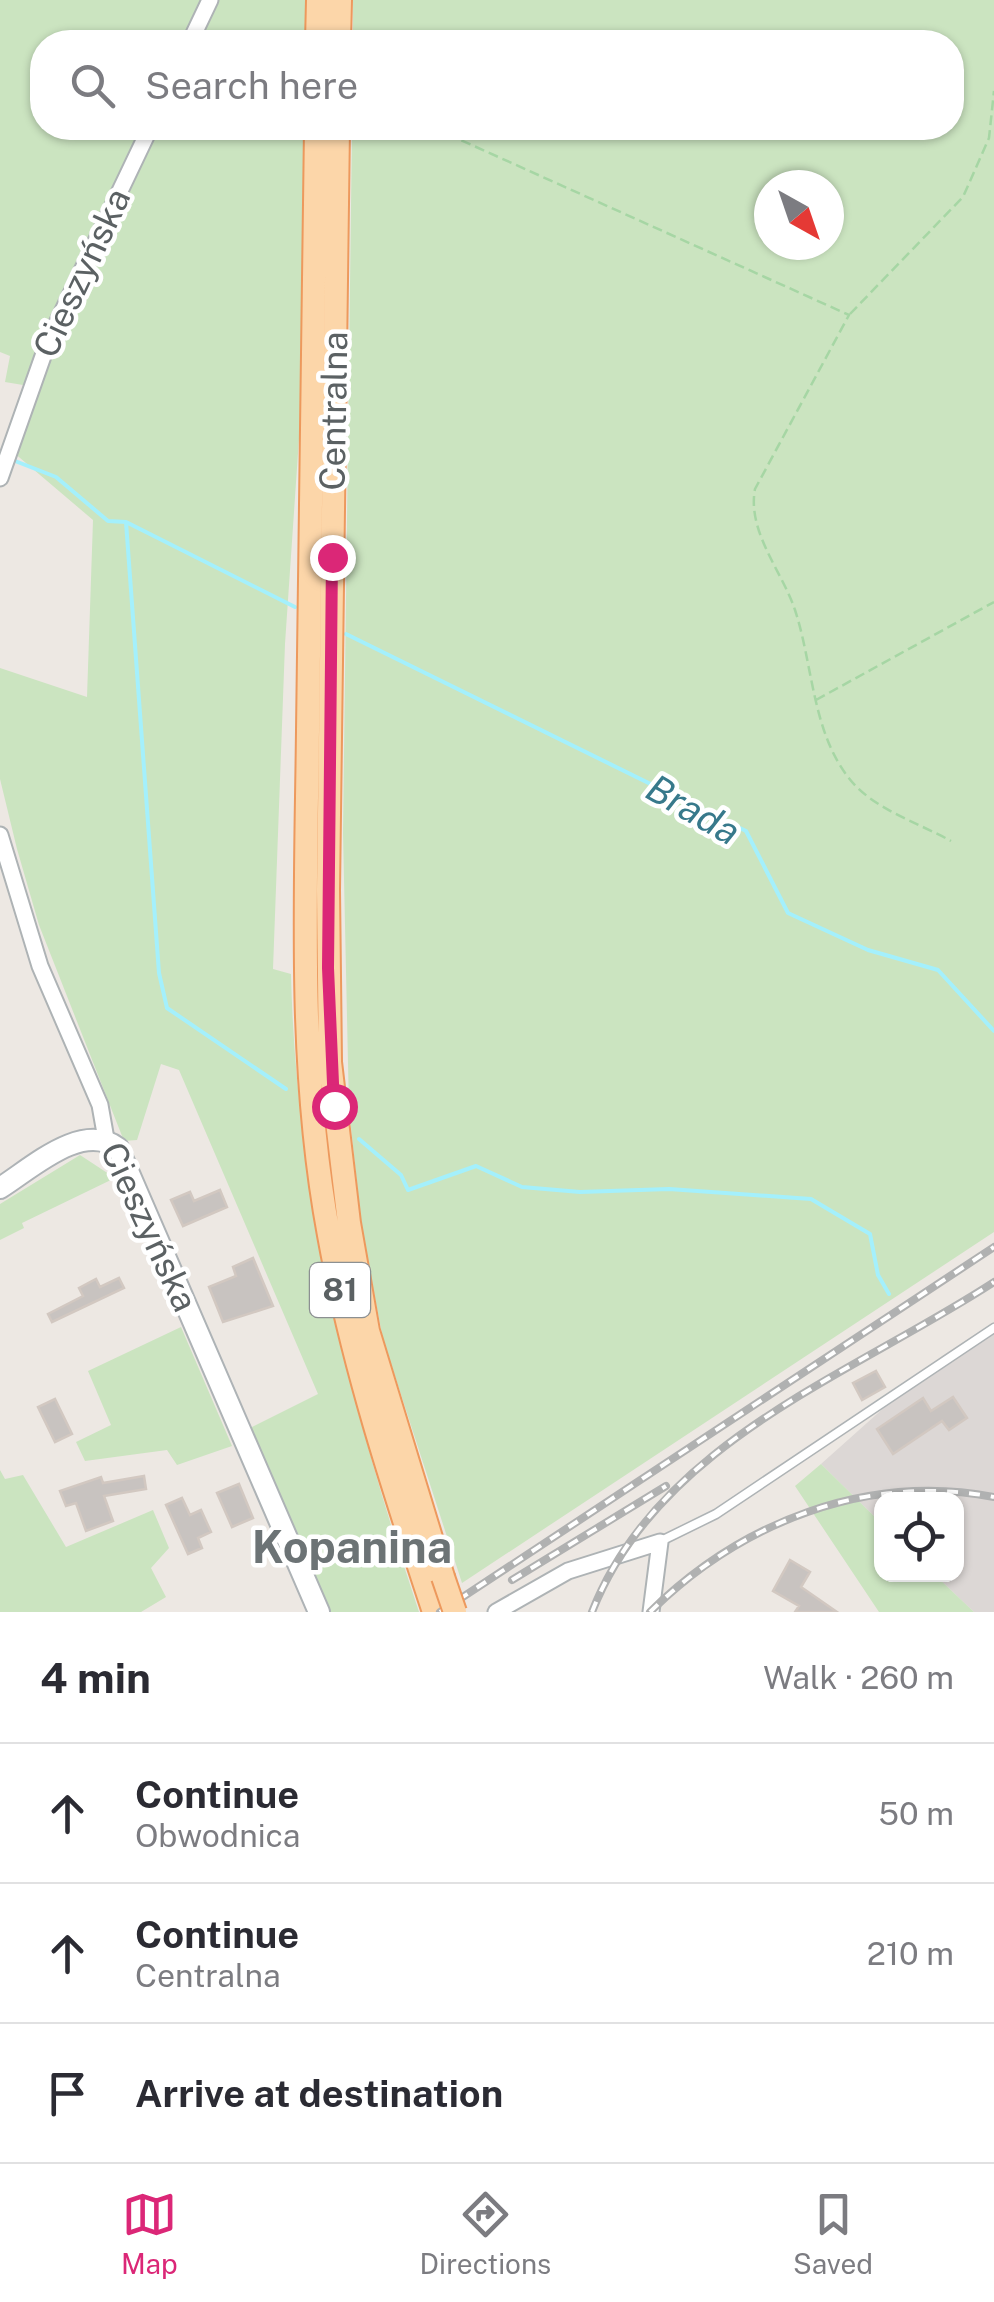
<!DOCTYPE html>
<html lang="en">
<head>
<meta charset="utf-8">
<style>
	:root { --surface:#fff; --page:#f2f2f3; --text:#2b2b33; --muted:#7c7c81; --line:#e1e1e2; --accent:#db2777 }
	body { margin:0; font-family:"Public Sans",sans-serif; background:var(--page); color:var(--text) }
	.controls { position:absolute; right:30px; bottom:30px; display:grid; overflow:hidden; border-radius:20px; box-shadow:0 2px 8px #0004 }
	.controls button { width:90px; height:90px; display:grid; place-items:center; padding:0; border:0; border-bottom:2px solid var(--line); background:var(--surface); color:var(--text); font:50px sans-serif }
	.compass { position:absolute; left:754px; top:170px; width:90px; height:90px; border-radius:50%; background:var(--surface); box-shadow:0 2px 8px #0004; rotate:140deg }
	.stop { position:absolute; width:30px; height:30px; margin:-22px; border:8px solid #db2777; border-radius:50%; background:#fff }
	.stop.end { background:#db2777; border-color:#fff; box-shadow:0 2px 10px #0008 }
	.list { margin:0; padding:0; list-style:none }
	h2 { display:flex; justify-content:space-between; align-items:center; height:130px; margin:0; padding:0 40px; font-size:42px }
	h2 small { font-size:32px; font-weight:400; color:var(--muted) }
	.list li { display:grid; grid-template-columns:65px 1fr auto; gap:30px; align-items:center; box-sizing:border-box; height:140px; padding:0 40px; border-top:2px solid var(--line) }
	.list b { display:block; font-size:38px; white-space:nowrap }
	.list p { margin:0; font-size:32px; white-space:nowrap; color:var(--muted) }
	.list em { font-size:32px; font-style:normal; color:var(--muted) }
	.icon { flex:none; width:55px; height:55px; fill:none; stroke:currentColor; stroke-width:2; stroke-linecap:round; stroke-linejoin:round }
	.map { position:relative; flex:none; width:994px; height:1612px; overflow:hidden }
	.search { position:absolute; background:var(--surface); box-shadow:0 2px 8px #0004; left:30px; right:30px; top:30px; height:110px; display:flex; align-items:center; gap:25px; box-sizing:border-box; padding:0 35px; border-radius:40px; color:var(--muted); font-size:38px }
	.sheet { height:550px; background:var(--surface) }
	nav { display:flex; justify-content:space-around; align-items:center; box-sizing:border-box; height:140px; border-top:2px solid var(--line); background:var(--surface); font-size:28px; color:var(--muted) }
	nav a { display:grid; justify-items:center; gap:5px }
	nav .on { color:var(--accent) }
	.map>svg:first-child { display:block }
</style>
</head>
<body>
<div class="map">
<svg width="994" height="1612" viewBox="0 0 994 1612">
	<rect width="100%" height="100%" fill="#ede8e3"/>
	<path fill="#dcd7d5" d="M994 1322V1612H974L935 1575 956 1574V1500H882L881 1523 821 1464 942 1356Z"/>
	<path fill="#cbe4c0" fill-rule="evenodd" d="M0 0H306V42H42V128H305L303 380 285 644 273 969 291 974C296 1194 350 1405 419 1612H328L248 1429 318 1394 179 1070 161 1064 137 1140 124 1141 39 925 17 849 0 779V668L87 697 93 520 13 452 41 388 5 382 10 356 0 352Z
		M353 0H994V1232L462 1583 383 1339 362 1231 349 1109 343 833 352 128H952V42H353ZM769 185H829V245H769Z
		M80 1155 115 1178 22 1223 24 1228 0 1240V1204Z
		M181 1327 232 1446 177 1465 167 1450 85 1461 76 1442 111 1425 88 1371Z
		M821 1464 881 1523 882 1574 935 1575 974 1612H879L795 1486Z
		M0 1470 5 1479 23 1475 66 1547 153 1510 169 1548 151 1568 166 1597 141 1612H0Z"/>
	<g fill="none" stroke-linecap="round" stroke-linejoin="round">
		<path stroke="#a4f0fc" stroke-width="4" d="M10 459 56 477 108 521 126 522 295 607
			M126 522 159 973 167 1008 286 1089
			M346 634 746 831 788 913 868 950 938 970 994 1031
			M359 1139 401 1175 408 1190 476 1166 522 1187 580 1192 669 1189 811 1199 870 1234 878 1275 889 1294"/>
	</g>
	<path fill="#c8c3c0" stroke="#d2c8c1" stroke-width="2.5" d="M220 1190 227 1207 183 1226 171 1200 190 1192 194 1201Z
		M253 1258 273 1306 223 1322 209 1287 236 1276 233 1267Z
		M119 1278 124 1288 52 1322 48 1314 83 1296 79 1288 96 1279 100 1287Z
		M876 1371 885 1387 862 1400 853 1383Z
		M953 1397 967 1418 949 1430 942 1421 893 1454 877 1429 923 1398 931 1411Z
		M55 1399 72 1434 55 1442 38 1407Z
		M144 1476 146 1489 104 1496 113 1521 86 1531 76 1503 66 1506 60 1491 101 1477 103 1483Z
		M239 1484 253 1518 232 1527 217 1493Z
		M182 1498 190 1515 201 1510 211 1532 198 1538 202 1548 188 1554 166 1505Z
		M790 1560 810 1572 801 1587 837 1612H795L799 1606 773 1591Z"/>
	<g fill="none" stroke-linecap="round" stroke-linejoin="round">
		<g stroke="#aeb3b5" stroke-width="11">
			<path id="lane" d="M661 1541 716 1514 994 1328"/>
		</g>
		<g stroke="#aeb3b5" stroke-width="19">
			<path id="street" d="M190 42 210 0
				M0 478 48 342 150 128
				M0 835 40 966 100 1105 106 1139
				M496 1612 568 1571 660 1542 651 1612"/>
		</g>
		<g stroke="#aeb3b6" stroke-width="24">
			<path id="secondary" d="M0 1188C32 1168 82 1121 118 1148L319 1612"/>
		</g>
		<g stroke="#ed995d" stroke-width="26">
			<path id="primary" d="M317 42 318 0
				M339 42 340 0
				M316 128C314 329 311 530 308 731 306 898 298 1069 329 1235 352 1363 393 1488 434 1612
				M338 128 328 890 330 1062 349 1223 368 1331 443 1577"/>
		</g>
		<path stroke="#a6d6a4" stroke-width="2.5" stroke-dasharray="10 5" stroke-linecap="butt" d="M434 128 849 315 755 489C747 532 782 571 795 610 813 665 812 730 848 777 872 809 917 822 951 841
			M850 314 963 197 989 138 994 91
			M816 700 994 602"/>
		<use href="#lane" stroke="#fff" stroke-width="8"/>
		<use href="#street" stroke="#fff" stroke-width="15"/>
		<use href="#secondary" stroke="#fff" stroke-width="20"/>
		<use href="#primary" stroke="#fcd6a9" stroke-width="22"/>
		<g stroke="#b0b1b1" stroke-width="8">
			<path id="rail" d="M512 1580 666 1486
				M440 1612 994 1247
				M592 1612C658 1442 853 1374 994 1282
				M650 1612C741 1522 867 1473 994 1497"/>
		</g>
		<use href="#rail" stroke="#fff" stroke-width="4" stroke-dasharray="11" stroke-linecap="butt"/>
		<g stroke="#ed995d" stroke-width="26" stroke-linecap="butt">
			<path id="primary-bridge" d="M443 1577 455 1612"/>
		</g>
		<use href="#primary-bridge" stroke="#fcd6a9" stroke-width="22"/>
	</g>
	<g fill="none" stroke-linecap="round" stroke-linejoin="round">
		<path stroke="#db2777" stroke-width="12" d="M332 557 328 968 334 1106"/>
	</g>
	<g text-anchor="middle" stroke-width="9" stroke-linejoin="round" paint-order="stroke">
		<rect fill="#fff" stroke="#8c9092" stroke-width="2.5" x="310" y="1263" width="60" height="54" rx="8"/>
		<g font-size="32" font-weight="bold" fill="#5b6163">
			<text x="340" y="1301">81</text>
		</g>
		<g font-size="35" fill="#5b6163" stroke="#fff">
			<text transform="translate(82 273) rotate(-65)" y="12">Cieszyńska</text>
			<text transform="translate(334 411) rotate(-89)" y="12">Centralna</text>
			<text transform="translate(149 1227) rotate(65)" y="12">Cieszyńska</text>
		</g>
		<g font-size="38" font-style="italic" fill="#37798b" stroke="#fff">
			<text transform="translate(693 810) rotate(30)" y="13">Brada</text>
		</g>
		<g font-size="45" font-weight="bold" fill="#6c7375" stroke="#fff">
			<text x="352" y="1563">Kopanina</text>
		</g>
	</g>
</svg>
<div class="controls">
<button><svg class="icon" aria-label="locate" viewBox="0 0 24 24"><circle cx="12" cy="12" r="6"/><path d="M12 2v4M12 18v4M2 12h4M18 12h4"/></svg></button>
</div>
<svg class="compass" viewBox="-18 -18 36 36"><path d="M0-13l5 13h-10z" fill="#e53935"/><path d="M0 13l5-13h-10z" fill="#7c7c81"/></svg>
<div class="stop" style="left:334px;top:1106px"></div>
<div class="stop end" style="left:332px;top:557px"></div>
<div class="search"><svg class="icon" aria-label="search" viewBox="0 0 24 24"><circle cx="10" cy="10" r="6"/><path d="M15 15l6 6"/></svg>Search here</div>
</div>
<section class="sheet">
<h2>4 min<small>Walk · 260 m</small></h2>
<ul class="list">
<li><svg class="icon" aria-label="ahead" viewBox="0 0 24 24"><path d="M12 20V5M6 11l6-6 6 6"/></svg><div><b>Continue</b><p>Obwodnica</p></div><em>50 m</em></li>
<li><svg class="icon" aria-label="ahead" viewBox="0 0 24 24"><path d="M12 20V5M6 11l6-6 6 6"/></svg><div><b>Continue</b><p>Centralna</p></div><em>210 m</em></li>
<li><svg class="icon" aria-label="arrive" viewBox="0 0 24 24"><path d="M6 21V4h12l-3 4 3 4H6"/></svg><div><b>Arrive at destination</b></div></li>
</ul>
</section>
<nav>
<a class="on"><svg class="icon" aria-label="map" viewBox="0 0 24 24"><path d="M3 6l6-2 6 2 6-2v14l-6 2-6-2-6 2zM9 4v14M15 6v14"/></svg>Map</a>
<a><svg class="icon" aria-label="directions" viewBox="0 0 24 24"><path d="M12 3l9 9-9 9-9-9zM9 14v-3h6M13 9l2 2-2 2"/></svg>Directions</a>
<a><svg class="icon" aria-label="saved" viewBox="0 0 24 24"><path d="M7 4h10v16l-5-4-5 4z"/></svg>Saved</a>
</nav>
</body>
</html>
